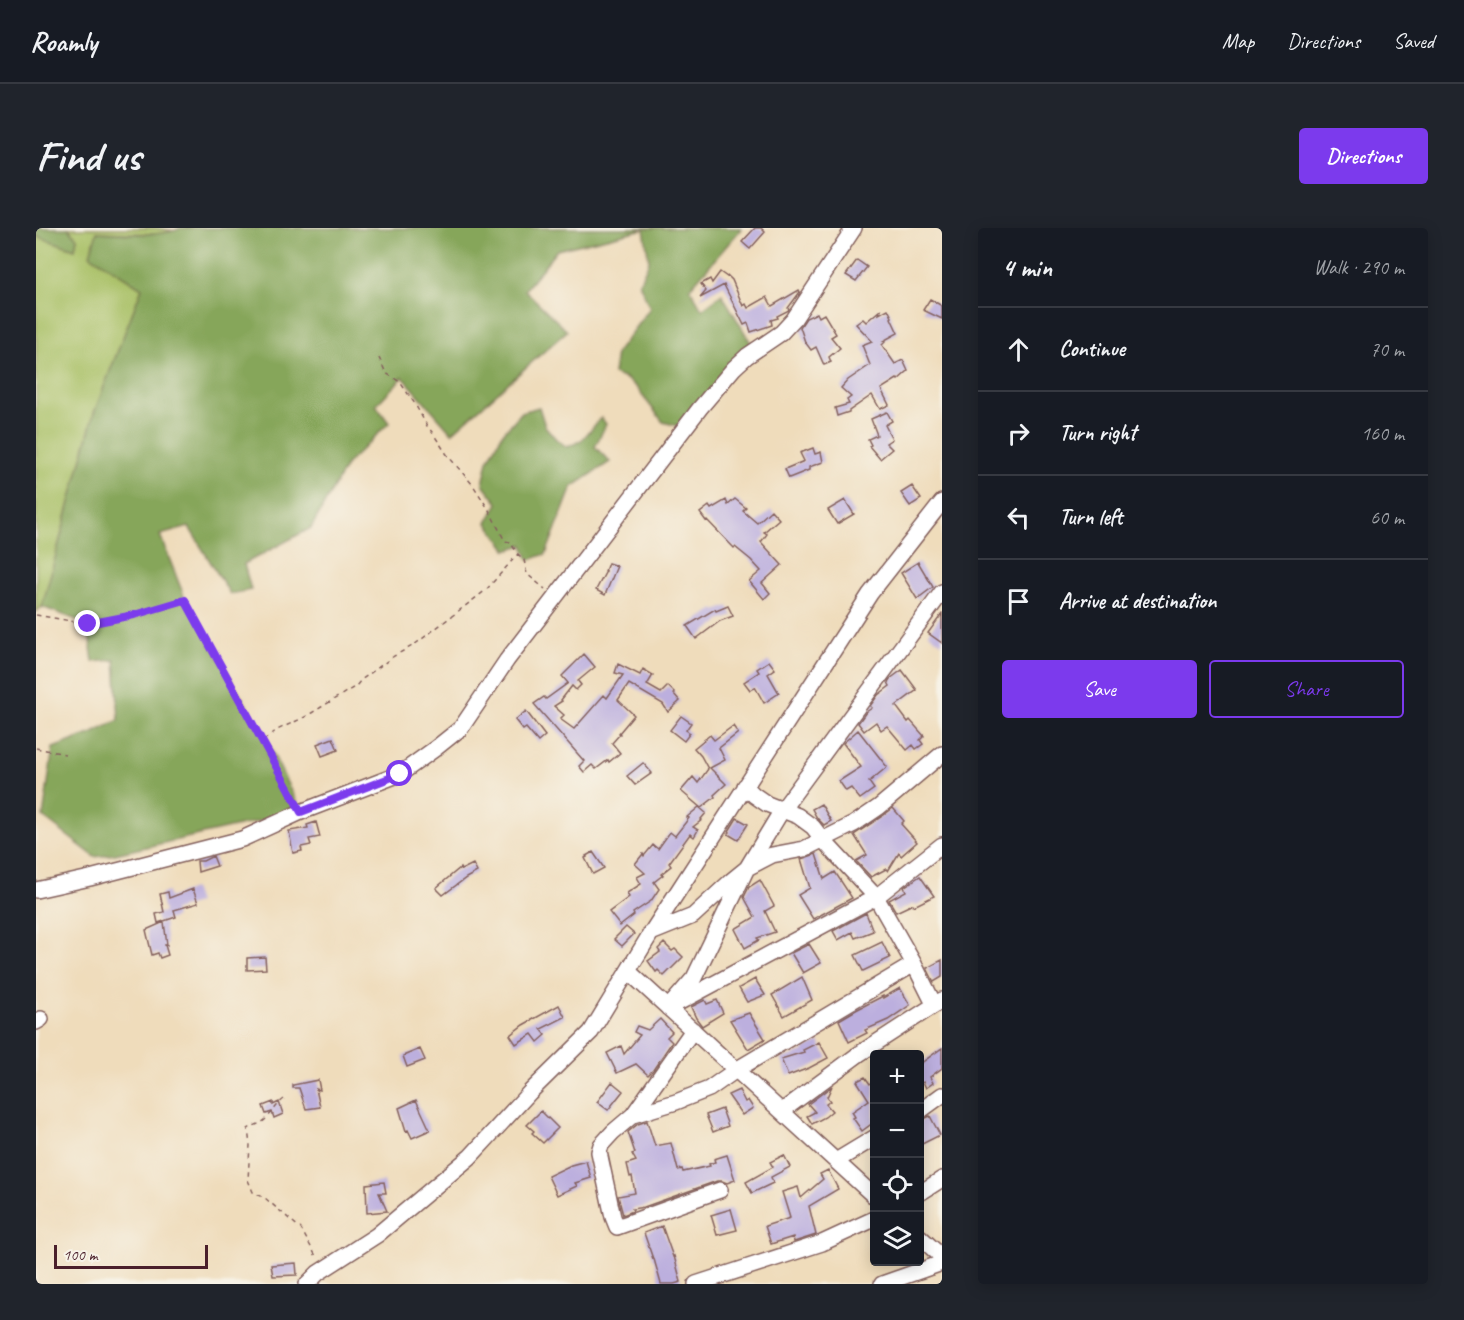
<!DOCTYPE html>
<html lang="en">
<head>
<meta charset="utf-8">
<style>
	:root { --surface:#171b24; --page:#20242c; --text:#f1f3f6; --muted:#9ea1a6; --line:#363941; --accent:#7c3aed }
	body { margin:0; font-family:Caveat,sans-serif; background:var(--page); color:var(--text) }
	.controls { position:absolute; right:18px; bottom:18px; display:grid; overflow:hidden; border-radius:6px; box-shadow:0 3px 15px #0003 }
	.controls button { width:54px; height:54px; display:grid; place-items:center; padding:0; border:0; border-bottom:2px solid var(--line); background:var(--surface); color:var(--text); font:30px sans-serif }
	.scale { position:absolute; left:18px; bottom:15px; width:154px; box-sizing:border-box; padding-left:6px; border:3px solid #4a1f2b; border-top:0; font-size:16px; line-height:21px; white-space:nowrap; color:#4a1f2b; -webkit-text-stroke:4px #f7f3e8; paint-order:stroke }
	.stop { position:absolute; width:18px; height:18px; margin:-14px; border:4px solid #7c3aed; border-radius:50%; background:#fff }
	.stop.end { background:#7c3aed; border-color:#fff; box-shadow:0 2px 6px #0008 }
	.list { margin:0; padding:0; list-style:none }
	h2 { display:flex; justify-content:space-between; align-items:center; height:78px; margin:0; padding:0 24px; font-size:26px }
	h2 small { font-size:20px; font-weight:400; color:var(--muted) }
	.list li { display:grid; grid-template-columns:39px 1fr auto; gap:18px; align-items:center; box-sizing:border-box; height:84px; padding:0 24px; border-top:2px solid var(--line) }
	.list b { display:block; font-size:22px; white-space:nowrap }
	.list em { font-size:20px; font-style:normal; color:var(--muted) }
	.actions { display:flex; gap:12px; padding:18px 24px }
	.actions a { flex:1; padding:14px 0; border:2px solid var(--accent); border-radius:6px; text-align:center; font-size:21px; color:var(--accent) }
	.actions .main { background:var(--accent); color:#fff }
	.icon { flex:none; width:33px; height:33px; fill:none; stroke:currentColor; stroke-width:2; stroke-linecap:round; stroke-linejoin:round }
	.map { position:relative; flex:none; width:906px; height:1056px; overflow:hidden; border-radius:6px }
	header { display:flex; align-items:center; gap:36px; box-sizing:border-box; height:84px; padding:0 30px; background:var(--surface); border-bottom:2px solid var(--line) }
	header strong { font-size:28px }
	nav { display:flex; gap:33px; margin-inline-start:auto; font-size:21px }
	.intro { display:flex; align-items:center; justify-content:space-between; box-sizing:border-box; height:144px; padding:0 36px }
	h1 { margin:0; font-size:42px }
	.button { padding:15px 27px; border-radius:6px; background:var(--accent); color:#fff; font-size:21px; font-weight:700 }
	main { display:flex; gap:36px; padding:0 36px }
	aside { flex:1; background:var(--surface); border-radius:6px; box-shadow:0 3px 15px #0003 }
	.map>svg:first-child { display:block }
</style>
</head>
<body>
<header>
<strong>Roamly</strong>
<nav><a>Map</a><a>Directions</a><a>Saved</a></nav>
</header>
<div class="intro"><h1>Find us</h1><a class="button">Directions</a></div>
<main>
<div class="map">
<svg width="906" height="1056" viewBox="0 0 906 1056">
	<rect width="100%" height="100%" fill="#f7f3e8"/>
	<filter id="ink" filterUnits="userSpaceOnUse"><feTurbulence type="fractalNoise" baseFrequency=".0167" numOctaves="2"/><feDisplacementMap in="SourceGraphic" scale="12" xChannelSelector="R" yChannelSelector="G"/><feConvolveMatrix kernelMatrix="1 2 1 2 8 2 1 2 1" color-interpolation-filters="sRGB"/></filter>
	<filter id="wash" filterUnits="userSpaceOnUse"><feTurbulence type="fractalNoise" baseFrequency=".008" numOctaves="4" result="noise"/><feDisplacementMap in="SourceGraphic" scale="24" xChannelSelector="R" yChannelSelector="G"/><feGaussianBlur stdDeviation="1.35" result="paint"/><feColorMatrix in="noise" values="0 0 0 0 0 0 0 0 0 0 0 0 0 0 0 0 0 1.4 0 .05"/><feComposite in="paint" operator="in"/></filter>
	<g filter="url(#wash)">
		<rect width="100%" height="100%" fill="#efdcbb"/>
		<path fill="#a8c065" stroke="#797048" stroke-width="1.5" d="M32 0H119L140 3 121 6 61 4 55 27 106 60 58 185 6 379 0 384V8L39 21 41 10Z"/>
		<path fill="#86a65a" stroke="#686242" stroke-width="1.5" d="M0 0H32L41 10 39 21 0 8Z
			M145 0H706L654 60 666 81 686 66 716 117 642 198 627 194 600 159 590 151 577 146 580 125 614 80 603 55 613 33 608 1 521 22 489 62 531 103 416 205 367 149 340 177 353 195 311 236 275 300 208 336 215 362 194 366 153 299 124 307 148 368 231 513 265 584 79 626 59 629 7 589 17 520 57 505 83 492 79 432 57 434 52 396 6 379 58 185 106 60 54 27 61 4C83 5 126 10 145 0Z
			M503 179 509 198 520 211 531 219 545 213 565 190 570 196 559 219 574 234 536 259 510 326 493 332 487 317 471 322 451 295 462 275 447 256 452 233 467 205 486 184Z"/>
		<g id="blocks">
			<path fill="#bcafde" d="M719 0H725L729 4 714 21 706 14Z
				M821 32 831 39 820 53 810 47Z
				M684 44 691 49 692 48 696 52 707 78 710 76 712 80 731 69 736 78 763 62 764 64 752 80 753 82 741 88 742 90 735 92 736 97 715 104 712 95 708 97 688 57 664 70 670 63 665 56 674 51 676 55Z
				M894 71 906 78V91L887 82Z
				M852 81 856 89 855 90 862 105 847 113 849 114 846 117 859 136 867 132 872 143 862 152 861 151 845 161 853 177 844 181 836 167 813 183V184L801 188 799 180 813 176 811 172 815 169 805 160 812 152 834 137 826 117 836 113 820 96 827 91 830 94 844 82 843 86Z
				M781 85 783 89 788 86 800 106 795 109 804 120 793 129 795 134 788 137 780 119 775 122 769 114 764 99 770 90Z
				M851 184 856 193 849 197 856 211 850 215 856 221 844 231 833 218 835 217 832 211 841 207 835 191Z
				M777 220 779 226 785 224 787 234 773 239V242L753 250 749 241 768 233 764 225Z
				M876 258 885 271 874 278 865 265Z
				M699 271 710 280 707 283 721 295 735 282 743 291 728 304 731 306 725 314 746 337 726 355 734 365 728 371 713 353 725 343 715 332 699 319 698 320 671 292 670 293 664 285 673 278 675 281 690 272 692 277Z
				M809 272 818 286 801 296 792 282Z
				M882 334 897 359 881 371 865 345Z
				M572 335 581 338 569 367 560 362 570 343H569Z
				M692 378 697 388 684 393 660 411 651 398 679 381 680 383Z
				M906 386V415L892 405Z
				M548 426 559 439 542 453 545 457 540 462 536 458 525 472 526 473 518 478 528 487 524 491 538 501 568 467 571 470 587 447 579 445 582 436 604 447 607 441 617 447 611 457 625 465 632 458 639 465 638 466 644 473 632 484 627 476 593 456 582 472 598 487 583 505 584 506 576 515 584 525 573 534 572 532 560 541 556 537 548 544 543 538 548 533 498 476 508 469 510 471 532 455 526 448Z
				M733 433 739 441 732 446 743 465 728 475 719 459 714 462 708 454 723 444 721 441Z
				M866 442 881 462 860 478 872 494 874 492 888 508 884 512 887 516 880 521 877 517 871 522 851 498 845 502 840 494 828 503 822 495 830 484 836 480 834 478 842 467 854 458 852 454 854 451Z
				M490 483 509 508 502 514 490 500 487 502 479 492Z
				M645 488 655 495 650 502 654 505 648 513 634 502Z
				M697 498 702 505 683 520 689 532 674 540 690 556 678 567 679 569 665 580 645 563 657 549 662 555 672 541 665 528 658 520 674 507 678 512Z
				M822 502 851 539 833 554 838 561 824 571 815 560 810 563 803 553 825 539 807 515Z
				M297 510 302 522 286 528 281 516Z
				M607 535 616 545 599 557 591 548Z
				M785 576 795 593 788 597 781 590 776 581Z
				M663 579 670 585 665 591 666 592 657 599 662 602 658 609 654 606 633 635 635 638 625 646 627 647 618 654 623 661 615 673 597 685 598 687 584 698 573 684 593 669 591 665 605 656 601 649 609 645 599 636 607 626 608 628 617 617 622 621 634 604 639 608 653 590 651 589Z
				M857 580 868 593 865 596 881 614 865 628 863 625 852 643 850 641 835 649 820 633 831 627 818 607 848 587Z
				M701 590 712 596 702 612 692 606 694 604 693 603Z
				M280 594 284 609 273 611 275 617 265 619 266 623 257 625 253 603 272 600 271 597Z
				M557 624 568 640 557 646 549 630 551 629 550 628Z
				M780 626 788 651 799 644 816 670 777 691 762 667 774 660 765 631Z
				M177 628 181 638 162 644 161 633H167Z
				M437 636 441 644 430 650 407 667 400 660 424 640 425 642Z
				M884 648 898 668 878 678 877 676 860 684 853 672 870 663 868 659Z
				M724 652 738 678 729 683 739 704 721 710 723 712 709 720 699 701 719 689 708 669 713 659Z
				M157 661 162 675 138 682 140 689 122 695 120 686 128 684 124 666 132 664 133 670Z
				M830 685 837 703 819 710 816 704 802 712 797 703Z
				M128 694 131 717H129L132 727 124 730 122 725 116 727 110 702Z
				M590 699 598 706 586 718 578 711Z
				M846 714 854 730 827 743 819 727Z
				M628 715 636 723 639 721 647 729 628 748 622 742 620 744 612 733 624 724 622 721Z
				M773 716 785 735 767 745 755 725Z
				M229 729 230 741 211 742V730Z
				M906 732V749L898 754 891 740Z
				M766 749 776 772 748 788 736 767Z
				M719 751 729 767 711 774 703 760Z
				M864 760 874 777 852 792 829 802 831 805 813 814 803 792 820 782 847 768V770Z
				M669 772 671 776 681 772 687 785 666 798 660 790 655 779Z
				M523 777 529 789 505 801 510 807 502 814 496 806 480 816 474 807 487 797Z
				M713 785 729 811 712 821 694 792Z
				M624 791 636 804 631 809 636 814 617 842 612 847 600 836 581 845 571 825 585 818 588 826 604 807 598 804 601 798 612 802Z
				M783 814 792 830 773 840 752 848 745 831 768 824 767 822Z
				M906 820V840L894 849 897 855 890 860 887 854 884 856V836Z
				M384 821 389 832 371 839 367 828Z
				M829 849 834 856 838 853V894L826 903 817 890 819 889 816 884 833 872 821 853Z
				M282 852 284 862 280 861 284 879 270 881 263 860H257V857Z
				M576 854 587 863 572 882 561 874Z
				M796 858 791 869 794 873 790 876 796 883 789 889 776 896 771 888 779 884 772 876Z
				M703 862 709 874 712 872 717 880 706 887 692 867Z
				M380 872 394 902 376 910 372 902 370 903 363 880Z
				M237 874V877L243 874 247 886 238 890 236 884 230 886 227 878Z
				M686 881 692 898 677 904 670 887Z
				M505 883 522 900 507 915 496 905 498 903 491 897Z
				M894 888 904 907 884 917V893Z
				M611 893 619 918 635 915 642 942 646 941 647 944 674 938 673 936 679 934 678 931 691 927 699 952 691 955 686 953H681L608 979 596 981 597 983 587 987 582 968 599 965 596 948 594 949 591 936 600 933 596 926 599 925 592 904 602 896Z
				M748 927 754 939 735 949 737 955 716 965 710 954 737 939 734 934Z
				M550 933 555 950 539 955 541 958 521 967 512 948 535 937Z
				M792 942 802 961 773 978 780 1007 758 1014 757 1009 735 1016 729 998 754 990 746 964 762 959 765 970 787 951 784 946Z
				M348 954 350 965H343L351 983 331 985 330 956Z
				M695 981 701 1002 681 1007 675 987Z
				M626 998 637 1029 638 1028 645 1054 638 1056H625L618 1031H617L608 1005Z
				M260 1035 261 1047 237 1048 235 1037Z"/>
		</g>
	</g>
	<g filter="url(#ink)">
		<use href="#blocks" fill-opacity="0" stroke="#84615d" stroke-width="1.5"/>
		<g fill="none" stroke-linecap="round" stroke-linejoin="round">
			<g stroke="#84615d" stroke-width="18">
				<path id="minor" d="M709 558 718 567 731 576 762 588 777 599 787 612 840 669 878 736 895 770 900 776 906 772
					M0 662 54 650 206 611 265 584 364 546 400 520 425 500 471 432 664 180 698 140 711 128 745 105 758 91 818 0
					M615 705 657 688 695 653 711 640 736 627 768 621 818 596 843 579 906 526
					M592 743 838 968
					M642 775 840 669 906 617
					M632 780 658 750 711 640 746 582 906 364
					M0 794 5 791
					M657 802 597 887 577 904 565 917 563 924 577 989 581 999 684 962
					M746 883 823 826 900 776
					M884 883 906 867
					M597 887 640 874 673 861 700 842 878 736
					M800 933 838 910
					M884 965 906 951
					M884 1009 906 1029
					M271 1056 282 1045 341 1007 434 929 494 864 555 804 615 705 834 366 906 274
					M660 1056 786 1015 838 991
					M846 1056 906 1035"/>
			</g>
			<path stroke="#84615d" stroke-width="1.5" stroke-dasharray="4.5 4.5" stroke-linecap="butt" d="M343 130 350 145 364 154 379 176 391 198 396 204 412 228 437 257 453 282 469 313 474 314 482 326 488 332 491 346 509 361
				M0 387 52 396 98 387 149 372 259 573
				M228 512 241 502 269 489 320 458 325 452 358 428 378 417 450 362 482 326
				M0 520 29 526
				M248 871C241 876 237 884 230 891 225 896 218 897 212 901L214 917 212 952 217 964 229 970 265 1001 281 1030"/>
			<use href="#minor" stroke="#fff" stroke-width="15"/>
		</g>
	</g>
	<g fill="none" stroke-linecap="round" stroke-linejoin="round" filter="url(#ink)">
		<path stroke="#7c3aed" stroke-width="8" d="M52 396 98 387 149 372 265 584 364 546"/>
	</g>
</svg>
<div class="controls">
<button>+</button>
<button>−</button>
<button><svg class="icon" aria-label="locate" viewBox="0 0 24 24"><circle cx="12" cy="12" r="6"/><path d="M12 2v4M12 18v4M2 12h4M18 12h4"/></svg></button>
<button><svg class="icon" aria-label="layers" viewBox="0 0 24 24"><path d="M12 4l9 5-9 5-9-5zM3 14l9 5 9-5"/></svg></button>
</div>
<div class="scale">100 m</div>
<div class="stop" style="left:364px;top:546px"></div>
<div class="stop end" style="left:52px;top:396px"></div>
</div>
<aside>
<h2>4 min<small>Walk · 290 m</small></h2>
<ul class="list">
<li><svg class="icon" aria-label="ahead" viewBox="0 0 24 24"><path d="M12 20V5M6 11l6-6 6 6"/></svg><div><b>Continue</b></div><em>70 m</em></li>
<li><svg class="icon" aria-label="right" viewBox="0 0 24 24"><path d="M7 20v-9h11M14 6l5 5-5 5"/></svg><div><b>Turn right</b></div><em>160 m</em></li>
<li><svg class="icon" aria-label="left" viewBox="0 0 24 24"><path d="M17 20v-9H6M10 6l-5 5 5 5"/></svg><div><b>Turn left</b></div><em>60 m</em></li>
<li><svg class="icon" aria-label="arrive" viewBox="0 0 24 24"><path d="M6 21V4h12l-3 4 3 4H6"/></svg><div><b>Arrive at destination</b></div></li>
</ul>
<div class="actions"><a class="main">Save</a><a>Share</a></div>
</aside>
</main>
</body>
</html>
